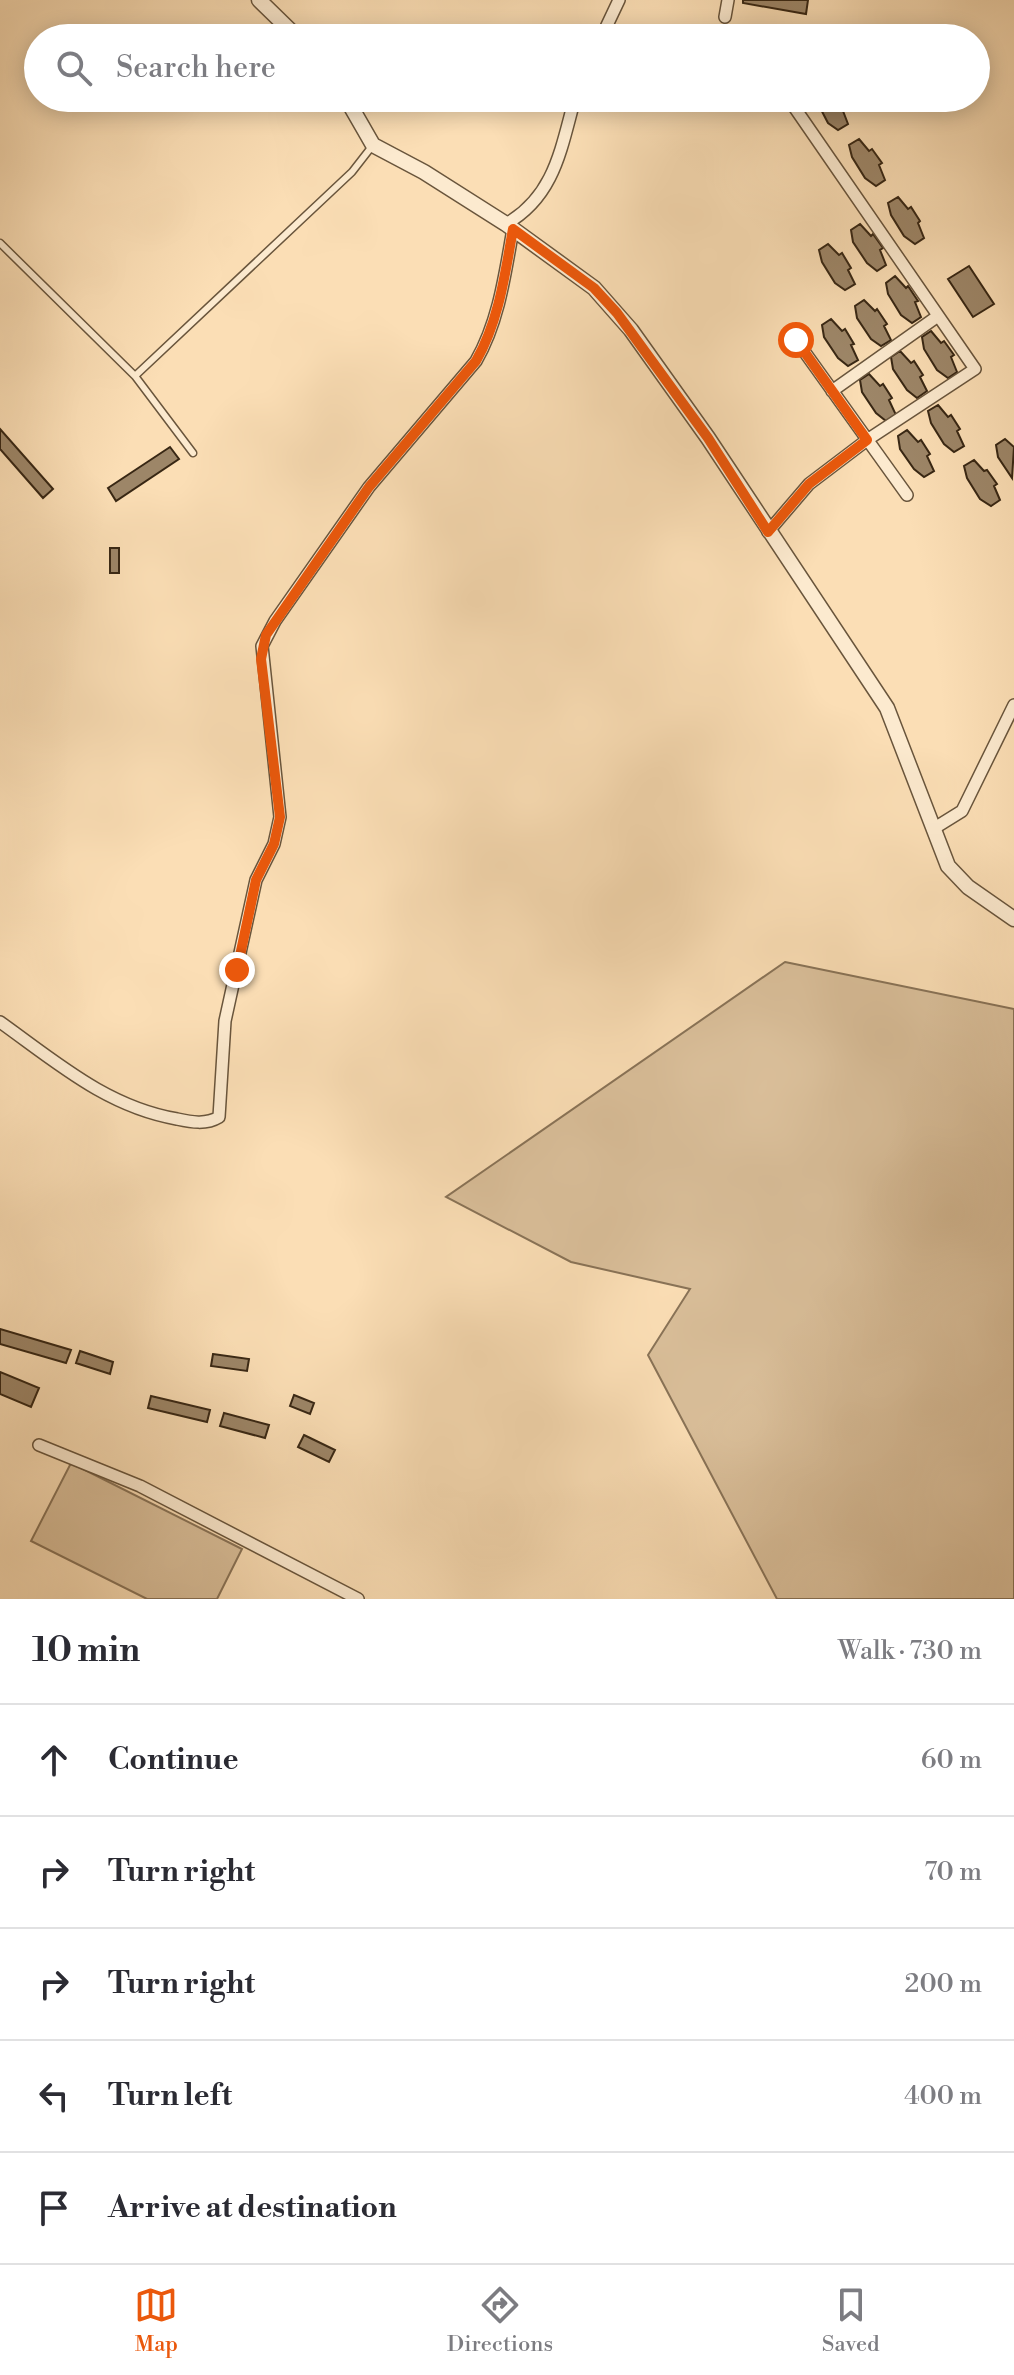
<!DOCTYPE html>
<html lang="en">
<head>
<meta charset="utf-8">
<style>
	:root { --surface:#fff; --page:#f7f7f7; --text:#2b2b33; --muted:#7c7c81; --line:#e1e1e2; --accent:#ea580c }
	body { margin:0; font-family:"Libre Bodoni",serif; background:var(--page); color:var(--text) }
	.stop { position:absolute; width:24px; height:24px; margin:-18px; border:6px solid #ea580c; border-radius:50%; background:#fff }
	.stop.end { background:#ea580c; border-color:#fff; box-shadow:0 2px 8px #0008 }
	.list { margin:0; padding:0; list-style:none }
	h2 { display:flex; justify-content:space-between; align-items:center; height:104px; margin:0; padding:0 32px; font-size:34px }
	h2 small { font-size:26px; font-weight:400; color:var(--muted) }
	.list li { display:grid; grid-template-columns:52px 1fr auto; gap:24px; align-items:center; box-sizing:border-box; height:112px; padding:0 32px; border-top:2px solid var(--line) }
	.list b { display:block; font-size:30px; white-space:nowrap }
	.list em { font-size:26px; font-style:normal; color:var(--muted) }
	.icon { flex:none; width:44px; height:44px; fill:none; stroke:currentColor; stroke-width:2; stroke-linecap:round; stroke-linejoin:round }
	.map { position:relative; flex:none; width:1014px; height:1599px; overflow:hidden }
	.search { position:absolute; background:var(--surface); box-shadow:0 4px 20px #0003; left:24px; right:24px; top:24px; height:88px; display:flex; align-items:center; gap:20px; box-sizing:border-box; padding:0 28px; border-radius:44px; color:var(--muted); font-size:30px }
	.sheet { height:664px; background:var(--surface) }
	nav { display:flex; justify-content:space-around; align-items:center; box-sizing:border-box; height:112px; border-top:2px solid var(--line); background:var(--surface); font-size:22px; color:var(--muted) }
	nav a { display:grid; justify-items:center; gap:4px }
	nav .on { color:var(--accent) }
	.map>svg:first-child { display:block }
</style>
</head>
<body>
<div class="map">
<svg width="1014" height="1599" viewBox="0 0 1014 1599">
	<rect width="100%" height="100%" fill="#fbdeb5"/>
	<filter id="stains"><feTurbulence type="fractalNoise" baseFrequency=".0025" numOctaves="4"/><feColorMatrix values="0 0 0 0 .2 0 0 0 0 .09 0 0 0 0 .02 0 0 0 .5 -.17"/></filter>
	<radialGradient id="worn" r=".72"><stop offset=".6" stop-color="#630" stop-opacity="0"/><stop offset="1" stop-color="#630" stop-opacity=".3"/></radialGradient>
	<path fill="#dabf9a" stroke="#897357" stroke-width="2" d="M785 962 1014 1009V1599H777L648 1355 690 1289 571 1262 446 1197Z
		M71 1463 242 1549 217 1599H147L31 1541Z"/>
	<path fill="#9d8668" stroke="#382714" stroke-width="2" d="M743 0H808L806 14 743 3Z
		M815 98H838L848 124 838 130 828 123Z
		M859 139 869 151 872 149 882 163 879 165 885 180 876 186 865 178 852 157 849 145Z
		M898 197 908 209 911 207 920 221 918 223 924 238 915 244 904 236 891 215 888 203Z
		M860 224 871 236 873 234 883 248 880 250 886 265 877 271 867 263 853 242 851 230Z
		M828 244 839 255 842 253 851 268 848 270 855 284 845 290 835 283 822 262 819 250Z
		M969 266 994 304 973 317 948 279Z
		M895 276 906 288 908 286 918 301 915 302 921 317 912 323 901 315 888 294 886 283Z
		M864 300 875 311 877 309 887 324 884 326 891 340 881 346 871 339 857 318 855 306Z
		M831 319 842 331 845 329 854 344 851 345 858 360 848 366 838 358 824 337 822 325Z
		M931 331 941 343 944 341 954 355 951 357 957 372 948 378 937 370 924 349 922 337Z
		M900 351 911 363 914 361 923 375 920 377 927 391 917 398 907 390 893 369 891 357Z
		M869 374 880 386 883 384 892 398 889 400 896 415 886 421 876 413 862 392 860 380Z
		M938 405 948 417 951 415 960 429 957 431 964 446 954 452 944 444 931 423 928 411Z
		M0 429 53 489 43 498 0 449Z
		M907 430 918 442 921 440 930 454 927 456 934 471 924 477 914 469 900 449 898 436Z
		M1005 439 1014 447 1012 478 998 457 996 445Z
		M170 447 179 459 116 501 108 488Z
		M974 460 984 471 987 470 997 484 994 486 1000 500 991 506 980 499 967 478 964 466Z
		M110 548H119V573H110Z
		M0 1329 71 1350 66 1363 0 1344Z
		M80 1351 113 1362 110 1374 76 1363Z
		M213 1354 249 1359 247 1371 211 1366Z
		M0 1372 39 1388 31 1407 0 1394Z
		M294 1395 314 1403 310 1414 290 1406Z
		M151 1396 210 1410 207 1422 148 1408Z
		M224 1413 269 1425 265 1438 220 1426Z
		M304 1435 335 1450 329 1462 298 1447Z"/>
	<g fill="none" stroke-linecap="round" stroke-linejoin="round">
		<g stroke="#69553c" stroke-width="9">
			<path id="service" d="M0 243 135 376 193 453
				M135 376 352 172 373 145"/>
		</g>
		<g stroke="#69553c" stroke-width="14">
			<path id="minor" d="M725 17 728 0
				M601 38 619 0
				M506 224C555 196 561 148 575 98
				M796 340 907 495
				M832 391 938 316
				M768 532 809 484 867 440 975 369 788 98
				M933 829 962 811 1014 705
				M0 1022C56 1062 107 1107 177 1119 191 1122 206 1125 219 1117L225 1021 256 880 274 844 280 817 262 646 275 621 369 487 476 361C499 321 505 274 513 229
				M39 1445 140 1486 358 1599"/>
		</g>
		<g stroke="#69553c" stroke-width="17">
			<path id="tertiary" d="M259 0 298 38
				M346 98 373 145 424 172 506 224 594 288 631 330 708 438 887 708 948 866 968 887 1014 919"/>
		</g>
		<use href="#service" stroke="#fceacf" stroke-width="6"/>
		<use href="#minor" stroke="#fceacf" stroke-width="11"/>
		<use href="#tertiary" stroke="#fceacf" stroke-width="14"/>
	</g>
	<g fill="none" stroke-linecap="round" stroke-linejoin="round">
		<path stroke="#ea580c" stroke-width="10" d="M237 970 256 880 274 844 280 817 261 659 266 635 369 487 476 361C499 321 505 274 513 229L594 288 617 313 708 438 768 532 809 484 867 440 796 340"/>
	</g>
	<rect width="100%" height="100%" filter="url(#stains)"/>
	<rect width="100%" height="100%" fill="url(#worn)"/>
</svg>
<div class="stop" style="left:796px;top:340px"></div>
<div class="stop end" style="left:237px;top:970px"></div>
<div class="search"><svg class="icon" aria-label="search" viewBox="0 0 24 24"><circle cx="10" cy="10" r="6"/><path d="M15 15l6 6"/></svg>Search here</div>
</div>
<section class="sheet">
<h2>10 min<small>Walk · 730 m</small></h2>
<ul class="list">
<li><svg class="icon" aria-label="ahead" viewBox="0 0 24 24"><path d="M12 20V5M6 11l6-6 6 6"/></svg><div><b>Continue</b></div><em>60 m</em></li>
<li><svg class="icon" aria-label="right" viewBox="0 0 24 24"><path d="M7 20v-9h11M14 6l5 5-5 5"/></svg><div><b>Turn right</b></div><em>70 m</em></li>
<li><svg class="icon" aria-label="right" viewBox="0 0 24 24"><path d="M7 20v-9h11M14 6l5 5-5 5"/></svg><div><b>Turn right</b></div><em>200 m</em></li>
<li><svg class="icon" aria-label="left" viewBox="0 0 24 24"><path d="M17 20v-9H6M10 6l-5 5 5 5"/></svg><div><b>Turn left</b></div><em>400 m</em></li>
<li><svg class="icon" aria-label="arrive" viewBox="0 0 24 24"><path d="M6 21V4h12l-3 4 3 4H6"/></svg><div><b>Arrive at destination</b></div></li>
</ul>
</section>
<nav>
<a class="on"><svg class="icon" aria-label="map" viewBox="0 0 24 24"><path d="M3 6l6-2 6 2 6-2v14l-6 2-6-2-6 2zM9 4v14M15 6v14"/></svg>Map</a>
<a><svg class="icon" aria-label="directions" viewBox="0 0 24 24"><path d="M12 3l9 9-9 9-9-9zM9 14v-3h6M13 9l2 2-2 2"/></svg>Directions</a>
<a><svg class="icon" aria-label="saved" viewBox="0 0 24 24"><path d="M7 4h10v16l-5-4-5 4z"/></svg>Saved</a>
</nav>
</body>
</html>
